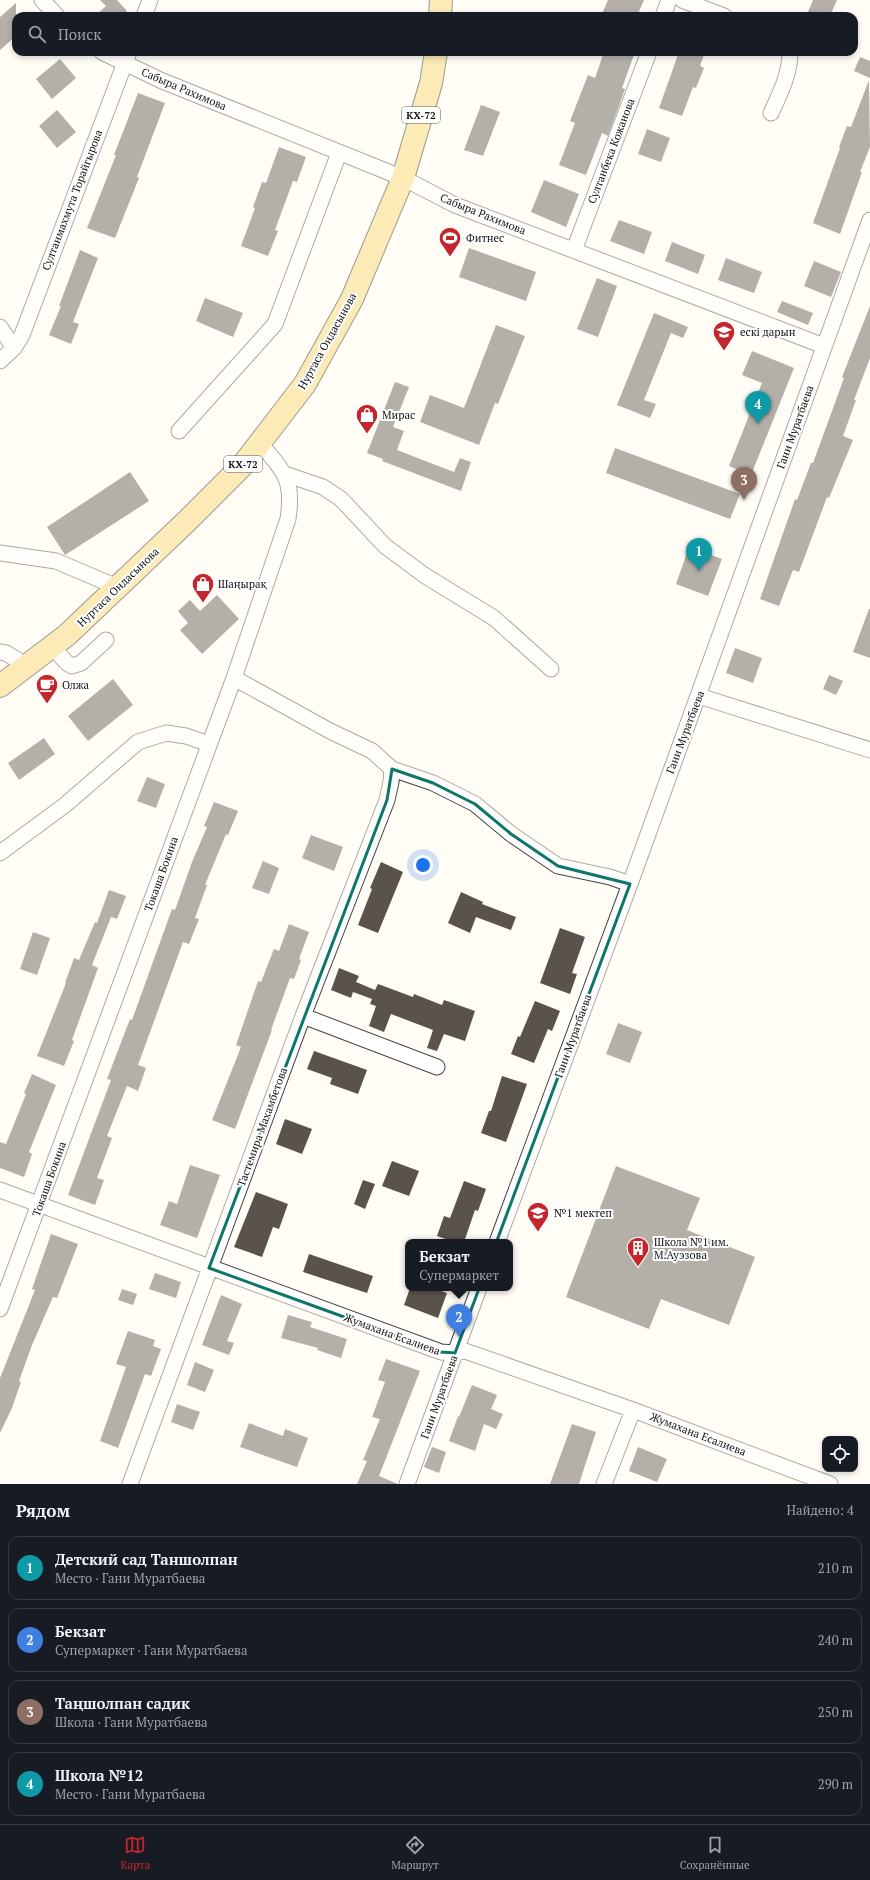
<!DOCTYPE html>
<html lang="ru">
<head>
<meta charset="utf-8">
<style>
	:root { --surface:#171b24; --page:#20242c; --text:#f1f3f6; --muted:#9ea1a6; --line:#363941; --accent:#c4262e }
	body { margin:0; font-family:"PT Serif",serif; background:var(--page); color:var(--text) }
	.controls { position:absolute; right:12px; bottom:12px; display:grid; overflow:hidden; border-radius:8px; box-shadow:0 2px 6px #0003 }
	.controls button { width:36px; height:36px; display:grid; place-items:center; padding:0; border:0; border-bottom:1px solid var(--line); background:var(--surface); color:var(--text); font:20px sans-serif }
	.you { position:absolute; left:423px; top:865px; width:14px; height:14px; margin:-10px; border:3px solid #fff; border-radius:50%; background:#1a73e8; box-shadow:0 0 0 6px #1a73e833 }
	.badge { display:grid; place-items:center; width:26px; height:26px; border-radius:50%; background:var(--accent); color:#fff; font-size:13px; font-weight:700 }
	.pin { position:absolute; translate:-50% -33px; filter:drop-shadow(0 1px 2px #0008) }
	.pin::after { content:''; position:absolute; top:21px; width:14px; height:12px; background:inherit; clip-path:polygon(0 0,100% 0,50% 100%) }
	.popup { position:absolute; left:405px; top:1239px; width:108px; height:52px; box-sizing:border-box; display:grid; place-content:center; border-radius:8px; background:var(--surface); filter:drop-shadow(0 1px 3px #0005); font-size:13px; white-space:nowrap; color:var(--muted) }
	.popup b { font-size:15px; color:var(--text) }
	.popup::after { content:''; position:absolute; left:50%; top:100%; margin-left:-8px; border:8px solid transparent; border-top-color:var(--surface) }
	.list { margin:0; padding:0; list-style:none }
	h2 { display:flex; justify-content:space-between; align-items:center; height:52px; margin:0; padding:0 16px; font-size:17px }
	h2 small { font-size:13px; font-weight:400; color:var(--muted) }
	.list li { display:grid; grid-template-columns:26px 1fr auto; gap:12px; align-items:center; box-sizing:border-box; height:64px; margin:0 8px 8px; padding:0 8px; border:1px solid var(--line); border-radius:12px }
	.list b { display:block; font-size:15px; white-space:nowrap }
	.list p { margin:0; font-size:13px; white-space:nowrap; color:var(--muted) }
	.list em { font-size:13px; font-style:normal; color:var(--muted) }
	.icon { flex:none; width:22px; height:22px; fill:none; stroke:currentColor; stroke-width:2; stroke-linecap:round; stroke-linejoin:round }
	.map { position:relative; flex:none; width:870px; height:1484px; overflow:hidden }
	.search { position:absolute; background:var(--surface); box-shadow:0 2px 6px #0003; left:12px; right:12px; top:12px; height:44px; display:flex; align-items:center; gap:10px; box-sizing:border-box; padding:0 14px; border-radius:12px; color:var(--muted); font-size:15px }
	.sheet { height:340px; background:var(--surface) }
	nav { display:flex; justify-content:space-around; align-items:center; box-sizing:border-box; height:56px; border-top:1px solid var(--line); background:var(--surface); font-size:11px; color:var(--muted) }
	nav a { display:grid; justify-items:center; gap:2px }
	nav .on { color:var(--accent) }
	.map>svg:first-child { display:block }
</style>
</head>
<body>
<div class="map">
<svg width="870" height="1484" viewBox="0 0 870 1484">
	<rect width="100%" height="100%" fill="#fffdf5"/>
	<path fill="#5a524d" d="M100 0H117L127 11 121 16H95L106 6Z
		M608 0H644L637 16H601Z
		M813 0H837L830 16H817L808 12Z
		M16 3V36L0 50V17Z
		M604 52H635L622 88 625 89 608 136 602 133 586 175 559 165 575 123 570 121 588 75 595 78Z
		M679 52H705L700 66 704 68 696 88 693 87 682 116 659 108Z
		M860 57 870 61V78L854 71Z
		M60 59 76 78 52 99 36 79Z
		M869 80 870 147 860 172H862L840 234 813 223 840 148 839 147 847 126 851 127Z
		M138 93 165 103 137 177 139 178 115 238 87 228 116 155H114Z
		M481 105 500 112 483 156 464 150Z
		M57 110 76 132 57 148 39 126Z
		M647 129 670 138 661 162 638 154Z
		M279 147 306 157 297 182 293 181 275 230 278 231 268 256 241 246 255 208 253 207 262 182 266 183Z
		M544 180 579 194 566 227 531 212Z
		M619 220 652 232 644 254 610 241Z
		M672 242 705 255 698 274 665 261Z
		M469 248 536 272 526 301 459 277Z
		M80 250 98 258 73 322 79 324 71 344 49 335 61 306H59Z
		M726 258 762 272 754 293 718 280Z
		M814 261 841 272 831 297 804 286Z
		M597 278 617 286 598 337 577 329Z
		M205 298 243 313 233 337 196 321Z
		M782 301 813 313 808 325 777 312Z
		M870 306V358L854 400H856L843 436 853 440 829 498 827 497 799 572 793 570 779 606 760 599 795 499 797 500 811 463H813L844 378 842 377Z
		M654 313 688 327 683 338 671 333 644 400 656 404 650 418 617 405Z
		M496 325 525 336 498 404 495 403 479 445 420 422 430 395 464 408Z
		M752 351 794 368 751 475 729 466 762 383 742 375Z
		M395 382 409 387 393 427 404 431 397 450 454 472 460 458 471 462 461 491 382 461 383 459 367 453Z
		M615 448 740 494 730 519 606 473Z
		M130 472 149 501 65 555 47 527Z
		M689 547 722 559 708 596 676 584Z
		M217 595 239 619 202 654 180 630 188 623 178 611 190 600 200 611Z
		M869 609H870V658L853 652Z
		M735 648 762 658 753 683 726 673Z
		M829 675 843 681 836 695 823 689Z
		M113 679 133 705 88 741 68 716Z
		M44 738 55 754 19 780 8 763Z
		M147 777 165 784 156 808 137 801Z
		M214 802 238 811 228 835 226 834 205 885H207L195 918 199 919 189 944 183 942 138 1065 146 1068 138 1091 127 1086 107 1136 112 1138 97 1178 104 1180 95 1205 68 1195 111 1080 107 1079 130 1019 132 1020 172 909 175 910 192 862 207 827 204 826Z
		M311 835 343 847 334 871 302 858Z
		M263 861 279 868 269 894 252 888Z
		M381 862 403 872 378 933 358 925 372 889 370 888Z
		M109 890 126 896 117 919 111 917 92 965 98 968 72 1040 74 1041 64 1066 37 1056 66 983H65L74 958 79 960 95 922 97 923Z
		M461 892 483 902 482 904 516 917 511 930 476 917 470 933 448 923Z
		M289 924 309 932 299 959 301 960 294 979 290 978 271 1030H272L235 1129 212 1120 241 1047 236 1045 258 981 261 982 274 949 279 951Z
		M560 928 585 937 572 973 577 974 570 994 540 983Z
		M33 932 50 938 37 975 20 969Z
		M339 968 359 976 356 982 375 990 378 984 413 997 414 994 442 1005 444 1000 475 1011 465 1041 444 1034 437 1051 427 1048 433 1030 391 1014 384 1032 369 1026 376 1006 370 1004 372 999 353 992 351 998 331 990Z
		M535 1001 560 1011 552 1031 548 1029 534 1063 511 1054 518 1036 520 1037Z
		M618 1023 642 1032 630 1063 606 1054Z
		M314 1051 367 1070 358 1094 330 1084 332 1078 307 1069Z
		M32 1074 56 1085 29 1152 32 1154 24 1177 0 1168V1142L6 1144 26 1094 24 1093Z
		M502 1076 527 1084 506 1142 481 1133 489 1111H491Z
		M285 1119 312 1129 302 1154 276 1144Z
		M392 1161 419 1171 409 1196 382 1186Z
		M190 1165 220 1175 197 1238 160 1225 169 1201 177 1204Z
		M616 1166 700 1198 687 1230 755 1257 729 1325 661 1299 649 1329 566 1297Z
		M363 1180 375 1184 365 1209 354 1204Z
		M464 1181 486 1189 478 1211 475 1210 464 1242H454L437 1236 444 1216 450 1218Z
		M256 1192 288 1204 279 1229 273 1227 262 1257 234 1247Z
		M51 1234 78 1244 57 1298 53 1297 32 1345 19 1381 21 1382 12 1408 0 1433V1378L35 1290 32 1289Z
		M309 1254 373 1276 367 1293 303 1272Z
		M155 1273 181 1282 176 1298 149 1289Z
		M410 1288H433L447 1293 438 1318 404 1305Z
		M122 1289 137 1294 133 1305 118 1300Z
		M221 1295 242 1304 227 1341 234 1343 229 1355 202 1345Z
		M288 1315 312 1322 310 1327 347 1339 341 1358 317 1350 318 1348 281 1338Z
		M128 1331 155 1340 153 1346 161 1349 151 1376 145 1374 118 1448 100 1441 126 1367 116 1364Z
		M386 1359 420 1371 379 1476 398 1484H357L367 1461 363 1460 380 1419 372 1417 385 1382 378 1380Z
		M195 1362 214 1370 205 1392 187 1385Z
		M472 1385 497 1395 491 1409 503 1414 496 1429 484 1424 475 1451 449 1441 458 1416 459 1417Z
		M177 1404 200 1412 193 1430 171 1422Z
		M249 1423 283 1436 285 1429 308 1438 297 1467 240 1447Z
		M572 1424 596 1432 579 1484H550Z
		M432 1447 446 1452 439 1473 424 1467Z
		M638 1447 667 1459 657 1482 629 1471Z"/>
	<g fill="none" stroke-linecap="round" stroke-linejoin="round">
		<g stroke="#444" stroke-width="17">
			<path id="street" d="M42 0 57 16
				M682 0 724 16
				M144 16 150 0
				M663 16 669 0
				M102 52 160 80 403 178 455 205 824 346
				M771 113C780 94 790 74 790 52
				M574 250 649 52
				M0 327 14 348
				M0 361 14 348 22 335 129 52
				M179 431 275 324 339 153
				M285 474 323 487 341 499 385 546 424 575 494 618 551 669
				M0 553 56 561 117 587
				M52 647 67 663 72 666 81 663 106 640
				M0 652 6 653 27 666
				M234 678 330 731 372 751 392 769 433 783 475 804 511 834 558 866 610 877 630 884
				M699 696 870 750
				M0 853 65 805 138 742 166 733 186 736 209 744
				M303 1016 437 1067
				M0 1190 441 1352 455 1353 465 1351 633 1410 830 1484
				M497 1242 630 884 870 220
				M0 1309 234 678 288 519C294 479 284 472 260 443
				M130 1484 303 1016 387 800 391 782 392 769
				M407 1484 479 1288
				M604 1484 633 1410"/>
		</g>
		<g stroke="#222" stroke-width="24">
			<path id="primary" d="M440 16 441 0
				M0 686 67 635 187 521 242 466 305 384 352 299 403 178 431 83 436 52"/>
		</g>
		<use href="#street" stroke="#fff" stroke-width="15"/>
		<use href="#primary" stroke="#f9d66b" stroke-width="22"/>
	</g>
	<path d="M0 0H870V1484H0ZM392 769 433 783 475 804 511 834 558 866 630 884 455 1353 441 1352 209 1268 387 800Z" fill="#fffdf5" fill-opacity=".55" fill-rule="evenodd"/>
	<path fill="none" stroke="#0f766e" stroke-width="3" stroke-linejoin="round" d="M392 769 433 783 475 804 511 834 558 866 630 884 455 1353 441 1352 209 1268 387 800Z"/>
	<defs>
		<g id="stadium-pin" transform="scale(1.15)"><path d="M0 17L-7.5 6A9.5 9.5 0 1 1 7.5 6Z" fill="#c4262e" stroke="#fff"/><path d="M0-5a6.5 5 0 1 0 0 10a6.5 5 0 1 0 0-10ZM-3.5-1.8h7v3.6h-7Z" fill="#fff"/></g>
		<g id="school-pin" transform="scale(1.15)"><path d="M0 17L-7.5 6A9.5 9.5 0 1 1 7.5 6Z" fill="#c4262e" stroke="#fff"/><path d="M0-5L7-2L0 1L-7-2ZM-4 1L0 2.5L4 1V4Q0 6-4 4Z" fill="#fff"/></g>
		<g id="shop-pin" transform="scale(1.15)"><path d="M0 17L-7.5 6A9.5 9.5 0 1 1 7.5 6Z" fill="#c4262e" stroke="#fff"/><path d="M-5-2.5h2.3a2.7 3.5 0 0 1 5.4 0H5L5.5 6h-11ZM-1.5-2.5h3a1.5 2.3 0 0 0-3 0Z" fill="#fff"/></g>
		<g id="cafe-pin" transform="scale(1.15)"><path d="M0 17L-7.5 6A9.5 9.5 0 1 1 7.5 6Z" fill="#c4262e" stroke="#fff"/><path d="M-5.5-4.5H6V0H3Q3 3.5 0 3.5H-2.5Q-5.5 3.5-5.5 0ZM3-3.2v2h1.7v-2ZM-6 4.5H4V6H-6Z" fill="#fff"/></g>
		<g id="building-pin" transform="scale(1.15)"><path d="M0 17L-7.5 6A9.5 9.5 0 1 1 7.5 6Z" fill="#c4262e" stroke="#fff"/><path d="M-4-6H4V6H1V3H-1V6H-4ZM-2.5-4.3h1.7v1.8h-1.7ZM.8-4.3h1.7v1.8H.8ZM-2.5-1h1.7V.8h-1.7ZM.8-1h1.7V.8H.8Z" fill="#fff"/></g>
	</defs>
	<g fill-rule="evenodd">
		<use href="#stadium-pin" x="450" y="238"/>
		<use href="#school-pin" x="724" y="332"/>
		<use href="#shop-pin" x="367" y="415"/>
		<use href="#shop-pin" x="203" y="584"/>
		<use href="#cafe-pin" x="47" y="685"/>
		<use href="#school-pin" x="538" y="1213"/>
		<use href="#building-pin" x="638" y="1248"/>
	</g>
	<g text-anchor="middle" stroke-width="4" stroke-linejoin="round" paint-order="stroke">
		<g fill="#fff" stroke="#585858" stroke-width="1">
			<rect x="402" y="107" width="38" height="16" rx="3"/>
			<rect x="224" y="456" width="38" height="16" rx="3"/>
		</g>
		<g font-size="10" font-weight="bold" fill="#111">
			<text x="421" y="119">КХ-72</text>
			<text x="243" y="468">КХ-72</text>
		</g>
		<g font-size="11" fill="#111" stroke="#fff">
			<text transform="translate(184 89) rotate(23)" y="4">Сабыра Рахимова</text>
			<text transform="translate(611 151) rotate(-69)" y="4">Султанбека Кожанова</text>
			<text transform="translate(72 200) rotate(-69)" y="4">Султанмахмута Торайгырова</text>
			<text transform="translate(483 214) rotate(22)" y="4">Сабыра Рахимова</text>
			<text transform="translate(327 341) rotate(-61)" y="4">Нуртаса Ондасынова</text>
			<text transform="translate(795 427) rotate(-70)" y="4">Гани Муратбаева</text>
			<text transform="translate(118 587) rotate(-44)" y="4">Нуртаса Ондасынова</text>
			<text transform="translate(685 732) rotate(-69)" y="4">Гани Муратбаева</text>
			<text transform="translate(161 874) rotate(-70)" y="4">Токаша Бокина</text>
			<text transform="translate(573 1036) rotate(-70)" y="4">Гани Муратбаева</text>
			<text transform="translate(262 1127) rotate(-70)" y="4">Тастемира Махамбетова</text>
			<text transform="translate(49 1179) rotate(-70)" y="4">Токаша Бокина</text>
			<text transform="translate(392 1334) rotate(20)" y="4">Жумахана Есалиева</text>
			<text transform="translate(439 1397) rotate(-70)" y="4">Гани Муратбаева</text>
			<text transform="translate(698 1434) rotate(21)" y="4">Жумахана Есалиева</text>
		</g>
		<g font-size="11" fill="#111" stroke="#fff" text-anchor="start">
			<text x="466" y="242">Фитнес</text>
			<text x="740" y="336">ескі дарын</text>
			<text x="382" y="419">Мирас</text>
			<text x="218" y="588">Шаңырақ</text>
			<text x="62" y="689">Олжа</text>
			<text x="554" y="1217">№1 мектеп</text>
			<text x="654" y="1246">Школа №1 им.<tspan x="654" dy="13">М.Ауэзова</tspan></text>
		</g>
	</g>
</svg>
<div class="controls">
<button><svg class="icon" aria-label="locate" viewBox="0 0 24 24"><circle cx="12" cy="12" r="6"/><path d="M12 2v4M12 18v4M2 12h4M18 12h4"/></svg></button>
</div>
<div class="you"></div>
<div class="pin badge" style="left:699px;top:571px;background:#0f9aa8">1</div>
<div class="pin badge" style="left:459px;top:1337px;background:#3f7fe0">2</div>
<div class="popup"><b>Бекзат</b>Супермаркет</div>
<div class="pin badge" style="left:744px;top:500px;background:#8d6e63">3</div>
<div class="pin badge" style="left:758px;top:424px;background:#0f9aa8">4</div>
<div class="search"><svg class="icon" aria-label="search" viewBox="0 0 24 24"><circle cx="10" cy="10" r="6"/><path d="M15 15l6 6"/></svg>Поиск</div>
</div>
<section class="sheet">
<h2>Рядом<small>Найдено: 4</small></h2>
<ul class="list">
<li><span class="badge" style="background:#0f9aa8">1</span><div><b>Детский сад Таншолпан</b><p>Место · Гани Муратбаева</p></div><em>210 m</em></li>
<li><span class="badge" style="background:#3f7fe0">2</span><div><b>Бекзат</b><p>Супермаркет · Гани Муратбаева</p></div><em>240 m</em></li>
<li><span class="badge" style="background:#8d6e63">3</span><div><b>Таңшолпан садик</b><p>Школа · Гани Муратбаева</p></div><em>250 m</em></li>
<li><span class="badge" style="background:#0f9aa8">4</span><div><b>Школа №12</b><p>Место · Гани Муратбаева</p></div><em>290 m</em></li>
</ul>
</section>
<nav>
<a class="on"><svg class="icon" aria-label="map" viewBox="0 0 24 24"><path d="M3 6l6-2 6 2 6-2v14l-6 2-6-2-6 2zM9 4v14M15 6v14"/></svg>Карта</a>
<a><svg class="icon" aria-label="directions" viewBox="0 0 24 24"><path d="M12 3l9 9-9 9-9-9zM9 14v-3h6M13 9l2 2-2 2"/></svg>Маршрут</a>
<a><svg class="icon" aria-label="saved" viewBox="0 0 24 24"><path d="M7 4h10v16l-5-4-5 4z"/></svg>Сохранённые</a>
</nav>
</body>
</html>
